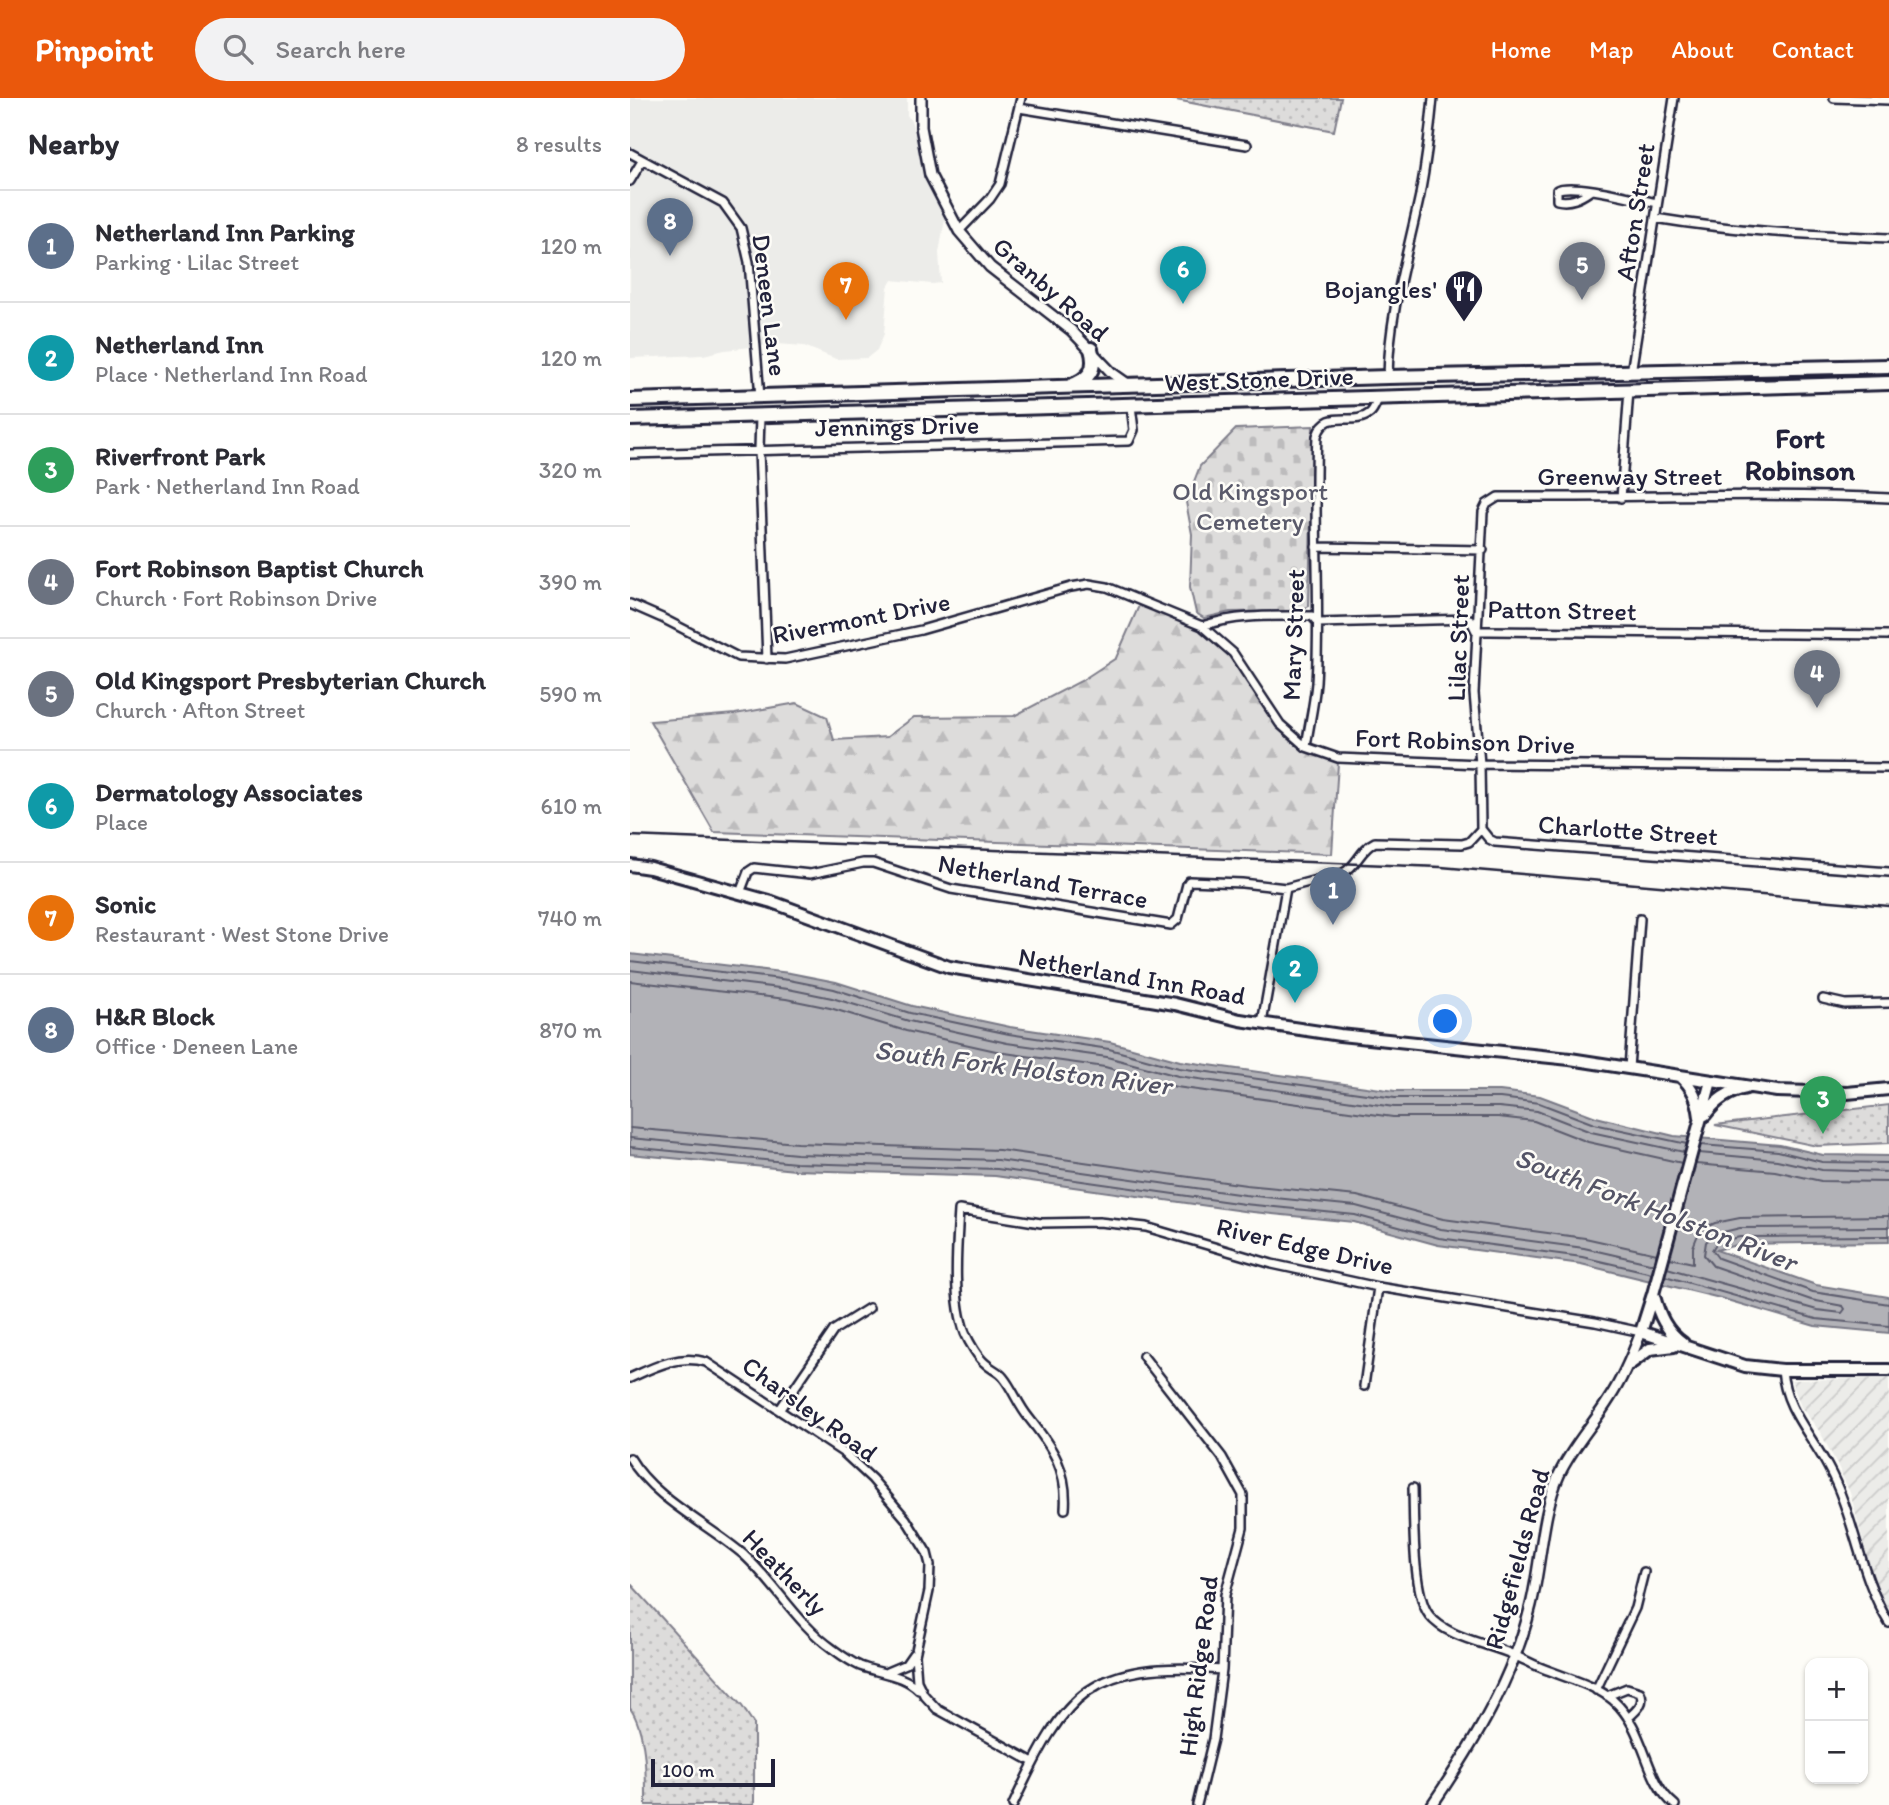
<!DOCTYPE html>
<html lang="en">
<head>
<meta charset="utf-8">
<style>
	:root { --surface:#fff; --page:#f2f2f3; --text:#2b2b33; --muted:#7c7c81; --line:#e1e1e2; --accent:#ea580c }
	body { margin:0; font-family:Itim,sans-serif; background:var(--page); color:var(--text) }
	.controls { position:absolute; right:21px; bottom:21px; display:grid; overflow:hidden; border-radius:14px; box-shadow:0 2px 5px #0004 }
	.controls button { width:63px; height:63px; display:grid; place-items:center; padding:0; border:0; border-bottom:2px solid var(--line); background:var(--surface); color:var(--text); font:35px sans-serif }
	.scale { position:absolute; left:21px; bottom:18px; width:124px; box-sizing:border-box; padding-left:7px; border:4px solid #22223b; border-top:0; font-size:19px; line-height:24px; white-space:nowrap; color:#22223b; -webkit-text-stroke:5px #fdfcf7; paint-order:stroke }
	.you { position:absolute; left:816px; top:924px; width:24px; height:24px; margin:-18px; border:5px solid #fff; border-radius:50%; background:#1a73e8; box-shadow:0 0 0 10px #1a73e833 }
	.badge { display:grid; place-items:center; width:46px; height:46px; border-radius:50%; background:var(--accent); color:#fff; font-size:23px; font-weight:700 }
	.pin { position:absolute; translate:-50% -58px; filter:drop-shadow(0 2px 4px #0008) }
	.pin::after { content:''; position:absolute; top:37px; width:24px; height:21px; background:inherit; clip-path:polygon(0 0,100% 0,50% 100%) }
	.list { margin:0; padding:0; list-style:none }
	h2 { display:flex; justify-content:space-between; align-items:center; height:91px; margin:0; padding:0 28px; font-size:30px }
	h2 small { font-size:23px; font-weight:400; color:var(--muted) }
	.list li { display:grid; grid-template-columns:46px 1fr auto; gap:21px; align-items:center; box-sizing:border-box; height:112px; padding:0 28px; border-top:2px solid var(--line) }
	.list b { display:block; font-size:26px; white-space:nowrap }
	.list p { margin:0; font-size:23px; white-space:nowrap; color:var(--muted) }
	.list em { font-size:23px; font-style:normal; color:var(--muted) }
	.icon { flex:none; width:38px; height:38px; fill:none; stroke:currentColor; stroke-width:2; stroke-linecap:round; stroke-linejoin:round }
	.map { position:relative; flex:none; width:1259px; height:1707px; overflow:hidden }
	header { display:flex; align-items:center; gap:42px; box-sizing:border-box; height:98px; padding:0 35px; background:var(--accent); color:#fff }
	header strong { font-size:33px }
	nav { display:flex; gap:38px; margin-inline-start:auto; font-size:24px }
	.search { width:490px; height:63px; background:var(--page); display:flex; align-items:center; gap:18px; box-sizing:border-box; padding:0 24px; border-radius:38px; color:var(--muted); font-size:26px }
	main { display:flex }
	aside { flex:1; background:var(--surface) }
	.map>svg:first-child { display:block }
</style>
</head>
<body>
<header>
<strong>Pinpoint</strong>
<div class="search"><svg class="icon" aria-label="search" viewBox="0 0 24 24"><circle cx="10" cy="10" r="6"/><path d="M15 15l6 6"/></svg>Search here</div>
<nav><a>Home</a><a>Map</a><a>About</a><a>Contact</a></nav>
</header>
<main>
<aside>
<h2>Nearby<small>8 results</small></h2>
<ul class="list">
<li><span class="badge" style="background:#5c6f8a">1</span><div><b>Netherland Inn Parking</b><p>Parking · Lilac Street</p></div><em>120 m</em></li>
<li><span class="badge" style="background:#0f9aa8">2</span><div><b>Netherland Inn</b><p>Place · Netherland Inn Road</p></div><em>120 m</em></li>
<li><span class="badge" style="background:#2e9e5b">3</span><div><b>Riverfront Park</b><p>Park · Netherland Inn Road</p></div><em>320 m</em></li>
<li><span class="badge" style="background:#6b7280">4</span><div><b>Fort Robinson Baptist Church</b><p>Church · Fort Robinson Drive</p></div><em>390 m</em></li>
<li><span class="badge" style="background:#6b7280">5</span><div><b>Old Kingsport Presbyterian Church</b><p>Church · Afton Street</p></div><em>590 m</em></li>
<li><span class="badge" style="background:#0f9aa8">6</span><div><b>Dermatology Associates</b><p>Place</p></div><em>610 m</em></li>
<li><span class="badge" style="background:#e8710a">7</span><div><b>Sonic</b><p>Restaurant · West Stone Drive</p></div><em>740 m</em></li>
<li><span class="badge" style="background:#5c6f8a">8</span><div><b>H&amp;R Block</b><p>Office · Deneen Lane</p></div><em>870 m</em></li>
</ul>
</aside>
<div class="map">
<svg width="1259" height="1707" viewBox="0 0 1259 1707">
	<defs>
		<pattern id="industrial-furrows" width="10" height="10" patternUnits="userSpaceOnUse" patternTransform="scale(1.75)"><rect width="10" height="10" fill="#ecece9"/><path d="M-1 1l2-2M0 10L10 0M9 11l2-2" fill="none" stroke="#cacac9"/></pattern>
		<pattern id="green-dots" width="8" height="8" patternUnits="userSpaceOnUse" patternTransform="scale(1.75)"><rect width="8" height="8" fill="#dddcdb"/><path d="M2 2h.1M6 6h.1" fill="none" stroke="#bdbcbd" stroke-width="1.8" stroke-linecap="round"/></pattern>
		<pattern id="forest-firs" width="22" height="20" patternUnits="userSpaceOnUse" patternTransform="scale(1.75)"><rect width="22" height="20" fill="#dddcdb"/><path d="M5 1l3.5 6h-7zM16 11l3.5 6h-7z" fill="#bdbcbd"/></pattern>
		<pattern id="cemetery-stones" width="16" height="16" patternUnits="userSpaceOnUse" patternTransform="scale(1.75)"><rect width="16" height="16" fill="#dddcdb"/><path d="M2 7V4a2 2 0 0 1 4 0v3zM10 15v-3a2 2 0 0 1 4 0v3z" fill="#bdbcbd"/></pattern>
	</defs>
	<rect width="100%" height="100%" fill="#fdfcf7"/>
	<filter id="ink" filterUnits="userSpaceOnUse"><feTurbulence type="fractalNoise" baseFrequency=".0143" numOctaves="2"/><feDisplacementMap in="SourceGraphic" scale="14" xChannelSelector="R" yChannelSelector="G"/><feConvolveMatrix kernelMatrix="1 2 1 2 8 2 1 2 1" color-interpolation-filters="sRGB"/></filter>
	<g filter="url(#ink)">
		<path fill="#ecece9" d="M0 0H277V17L282 25 299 90 315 121 309 155 311 185 302 186 262 182 258 189 254 236 247 252 237 260 206 261 174 248 147 246 95 252 73 257 0 260Z"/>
		<path fill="url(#industrial-furrows)" d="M1259 1280V1515L1245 1486 1220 1395 1207 1366 1190 1334 1171 1309 1161 1282Z"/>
		<path fill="url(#green-dots)" stroke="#807f8b" stroke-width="2" d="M536 0H711L704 33Z
			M1259 1007V1045L1187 1048 1085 1027Z
			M0 1485 112 1608 124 1626V1707H16C16 1678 17 1635 0 1610Z"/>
		<path fill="url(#forest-firs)" stroke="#807f8b" stroke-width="2" d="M511 503 572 528 589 541 650 626 676 649 708 665 702 756 84 734 20 623 105 616 167 605 197 619 204 642 257 639 284 619 384 618 451 583 486 560Z"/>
		<path fill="url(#cemetery-stones)" stroke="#807f8b" stroke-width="2" d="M683 328 679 508 670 513 600 514 574 520 566 515 560 489 562 436 556 404 570 368 606 331Z"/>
		<path fill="#b2b2b7" stroke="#787885" stroke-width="2" d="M0 856 160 875 206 884 282 908 380 929 480 944 550 963 765 993H870L910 998 966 1019 1044 1038 1150 1047 1193 1057 1259 1058V1144L1111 1146 1086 1152 1186 1187 1259 1199V1235L1185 1228 1090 1200 951 1166 808 1147 724 1124 613 1113 365 1078 165 1072 0 1056Z"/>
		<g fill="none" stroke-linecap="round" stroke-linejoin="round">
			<path stroke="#5c5c6d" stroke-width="2" d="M0 863 159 882 204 891 280 915 379 936 479 951 549 970 765 1000H870L909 1005 964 1026 1057 1046
				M0 872 158 891 202 900 279 923 377 945 477 959 548 978 764 1009H869L907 1013 961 1034 1054 1054
				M0 883 156 901 200 910 276 933 375 955 475 969 546 989 763 1019H868L904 1023 958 1044 1052 1065
				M0 1030 167 1045 369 1052 616 1087 727 1098 813 1121 955 1140 1027 1156
				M0 1040 167 1056 368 1062 615 1097 726 1108 811 1131 954 1150 1024 1166
				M1071 1047 1148 1053 1192 1064 1259 1065
				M0 1049 166 1065 367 1071 614 1106 725 1117 809 1140 952 1159 1022 1175
				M1069 1055 1147 1062 1192 1072 1259 1074
				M1066 1066 1145 1073 1191 1083 1259 1084
				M1259 1138 1110 1139 1087 1144 1082 1152 1088 1160 1183 1194 1259 1206
				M1040 1160 1063 1165V1149L1067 1139 1074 1130 1085 1125 1110 1120 1259 1118
				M1037 1170 1187 1212 1212 1215 1215 1211 1213 1208 1181 1202 1083 1168 1074 1157 1076 1144 1085 1136 1110 1130 1259 1129
				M1035 1178 1186 1221 1259 1228"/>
			<g stroke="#22223b" stroke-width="12">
				<path id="minor" d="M1204 0 1259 2
					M389 10 617 47
					M0 55 93 105 111 130 119 164 130 299
					M0 83 12 63
					M960 93C950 100 940 105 927 102V92C942 84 1007 101 1027 105
					M1025 120C1103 133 1180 137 1259 140
					M329 133 360 101 370 86 391 0
					M1001 275 1044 0
					M758 279C759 216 777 158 790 97 796 65 800 32 803 0
					M130 318 129 352 137 561
					M0 356 499 343 504 332 501 308
					M991 400 999 292
					M686 449 853 452
					M0 506 32 520 108 559 155 561 291 532 441 489 459 486 477 489 572 528 603 555 650 626 676 649 708 660 850 666 1259 670
					M572 528C608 516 644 518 682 518L688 525 840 521 846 533H860L1259 537
					M676 649C679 628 684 607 686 585 691 503 683 420 687 338 697 308 723 330 740 315 744 312 746 304 749 300
					M851 731 850 666 844 595 853 414 857 406 868 399C998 400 1129 394 1259 400
					M110 795 118 774 124 770 180 776 233 765H243L321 791 541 827 548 821 557 786 559 783 612 785 656 790
					M1193 901 1215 906 1259 905
					M632 925 656 790 713 775C728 767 730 751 745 744L832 746 839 744 851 731 859 741 865 744 1259 774
					M999 970 1010 821
					M513 1258 592 1359 613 1397V1430L595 1497 592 1572 583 1641 567 1707
					M1152 1272C1155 1311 1180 1335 1198 1369 1225 1418 1229 1477 1259 1525
					M0 1280C24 1269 49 1256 76 1264L214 1355 242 1381 276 1421 297 1455 300 1467 299 1493 285 1557 287 1583 294 1597 307 1611 403 1664
					M734 1288 748 1189
					M150 1311 204 1232 239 1210
					M0 1360C24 1401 78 1426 114 1457 146 1486 167 1526 203 1551 211 1557 221 1564 230 1568 251 1576 273 1576 289 1592
					M783 1390C784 1420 782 1494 799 1517 818 1541 859 1545 886 1558 897 1563 907 1569 920 1573 940 1581 966 1588 983 1602 1017 1632 1014 1683 1045 1707
					M435 1411C438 1372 422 1349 399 1320 388 1307 383 1291 373 1279 368 1273 361 1271 356 1266 348 1260 339 1244 335 1235 322 1200 327 1148 329 1112L411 1125 469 1124 516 1129 642 1166 748 1189 965 1224 1011 1234
					M257 1574 276 1566 283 1556
					M966 1592 1005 1510 1014 1474
					M977 1598 997 1590 1010 1594C1016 1605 1006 1613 998 1620
					M383 1707C436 1593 460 1562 592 1572"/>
			</g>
			<g stroke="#22223b" stroke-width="14">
				<path id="tertiary" d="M291 0V29L300 77 329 133 360 169 441 232 482 275 499 287
					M802 1707C844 1645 883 1581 901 1507 911 1467 912 1414 929 1377 942 1349 963 1327 979 1301 993 1280 1002 1258 1011 1234"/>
			</g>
			<g stroke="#22223b" stroke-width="16">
				<path id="secondary" d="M0 767 20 770 142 804 319 869 545 906 610 922 710 937 940 961 1147 993 1217 995 1259 991
					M1050 978C1063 989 1068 1002 1070 1019
					M1081 983 1023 1196 1011 1234 1115 1268 1152 1272H1259
					M1075 1017C1086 1002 1099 993 1116 990
					M1024 1198C1029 1217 1036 1233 1053 1245
					M1000 1266 1020 1251 1044 1248"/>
			</g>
			<g stroke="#22223b" stroke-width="18">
				<path id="trunk" d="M440 288C460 281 467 271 461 251
					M0 302 758 279 1259 268
					M0 321 1259 285"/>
			</g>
			<use href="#minor" stroke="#fdfcf7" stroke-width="7"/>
			<use href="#tertiary" stroke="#fdfcf7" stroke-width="9"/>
			<use href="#secondary" stroke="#fdfcf7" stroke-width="10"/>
			<use href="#trunk" stroke="#fdfcf7" stroke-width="12"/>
			<path stroke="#22223b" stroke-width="2.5" d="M0 738 811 769 1259 808"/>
		</g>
	</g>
	<defs>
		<g id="restaurant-pin" transform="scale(2.0125)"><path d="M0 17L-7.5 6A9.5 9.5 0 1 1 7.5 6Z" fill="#22223b" stroke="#fdfcf7"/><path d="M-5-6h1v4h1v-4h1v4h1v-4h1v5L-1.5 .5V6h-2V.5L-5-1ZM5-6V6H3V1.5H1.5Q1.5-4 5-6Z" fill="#fff"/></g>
	</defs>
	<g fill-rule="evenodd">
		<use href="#restaurant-pin" x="834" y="191"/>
	</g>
	<g text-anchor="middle" stroke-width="5" stroke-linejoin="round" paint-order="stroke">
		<g font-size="26" fill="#22223b" stroke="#fdfcf7">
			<text transform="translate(1005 114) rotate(-81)" y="9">Afton Street</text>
			<text transform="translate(421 191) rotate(41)" y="9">Granby Road</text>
			<text transform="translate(140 207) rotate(83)" y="9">Deneen Lane</text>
			<text transform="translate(629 281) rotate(-2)" y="9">West Stone Drive</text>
			<text transform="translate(267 328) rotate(-1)" y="9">Jennings Drive</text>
			<text x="1000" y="387">Greenway Street</text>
			<text transform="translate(932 512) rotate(1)" y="9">Patton Street</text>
			<text transform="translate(231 520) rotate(-11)" y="9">Rivermont Drive</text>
			<text transform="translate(663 537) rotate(-88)" y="9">Mary Street</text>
			<text transform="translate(828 540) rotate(-88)" y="9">Lilac Street</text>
			<text transform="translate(835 643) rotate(2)" y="9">Fort Robinson Drive</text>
			<text transform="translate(998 732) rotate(4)" y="9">Charlotte Street</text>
			<text transform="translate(413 783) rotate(10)" y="9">Netherland Terrace</text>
			<text transform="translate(502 878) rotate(10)" y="9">Netherland Inn Road</text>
			<text transform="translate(675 1148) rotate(13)" y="9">River Edge Drive</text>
			<text transform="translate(180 1311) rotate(36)" y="9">Charsley Road</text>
			<text transform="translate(887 1461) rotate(-75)" y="9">Ridgefields Road</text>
			<text transform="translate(155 1474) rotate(46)" y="9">Heatherly</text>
			<text transform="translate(568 1568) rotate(-83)" y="9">High Ridge Road</text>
		</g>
		<g font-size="26" fill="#22223b" stroke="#fdfcf7" text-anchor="end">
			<text x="807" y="200">Bojangles'</text>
		</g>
		<g font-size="26" fill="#5a5a6b" stroke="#fdfcf7">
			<text x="620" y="402">Old Kingsport<tspan x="620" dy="30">Cemetery</tspan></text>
		</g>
		<g font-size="28" font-weight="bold" fill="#22223b" stroke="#fdfcf7">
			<text x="1170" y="350">Fort<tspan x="1170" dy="32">Robinson</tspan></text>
		</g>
		<g font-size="28" font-style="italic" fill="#545466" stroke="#fdfcf7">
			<text transform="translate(393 969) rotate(7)" y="10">South Fork Holston River</text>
			<text transform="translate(1026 1111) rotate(21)" y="10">South Fork Holston River</text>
		</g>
	</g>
</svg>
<div class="controls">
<button>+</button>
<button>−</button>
</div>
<div class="scale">100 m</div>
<div class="you"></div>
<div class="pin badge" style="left:703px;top:827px;background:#5c6f8a">1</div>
<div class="pin badge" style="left:665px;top:905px;background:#0f9aa8">2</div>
<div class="pin badge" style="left:1193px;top:1036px;background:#2e9e5b">3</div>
<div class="pin badge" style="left:1187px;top:610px;background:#6b7280">4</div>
<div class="pin badge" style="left:952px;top:202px;background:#6b7280">5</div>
<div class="pin badge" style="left:553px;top:206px;background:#0f9aa8">6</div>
<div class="pin badge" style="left:216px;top:222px;background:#e8710a">7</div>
<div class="pin badge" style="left:40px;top:158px;background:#5c6f8a">8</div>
</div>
</main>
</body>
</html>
